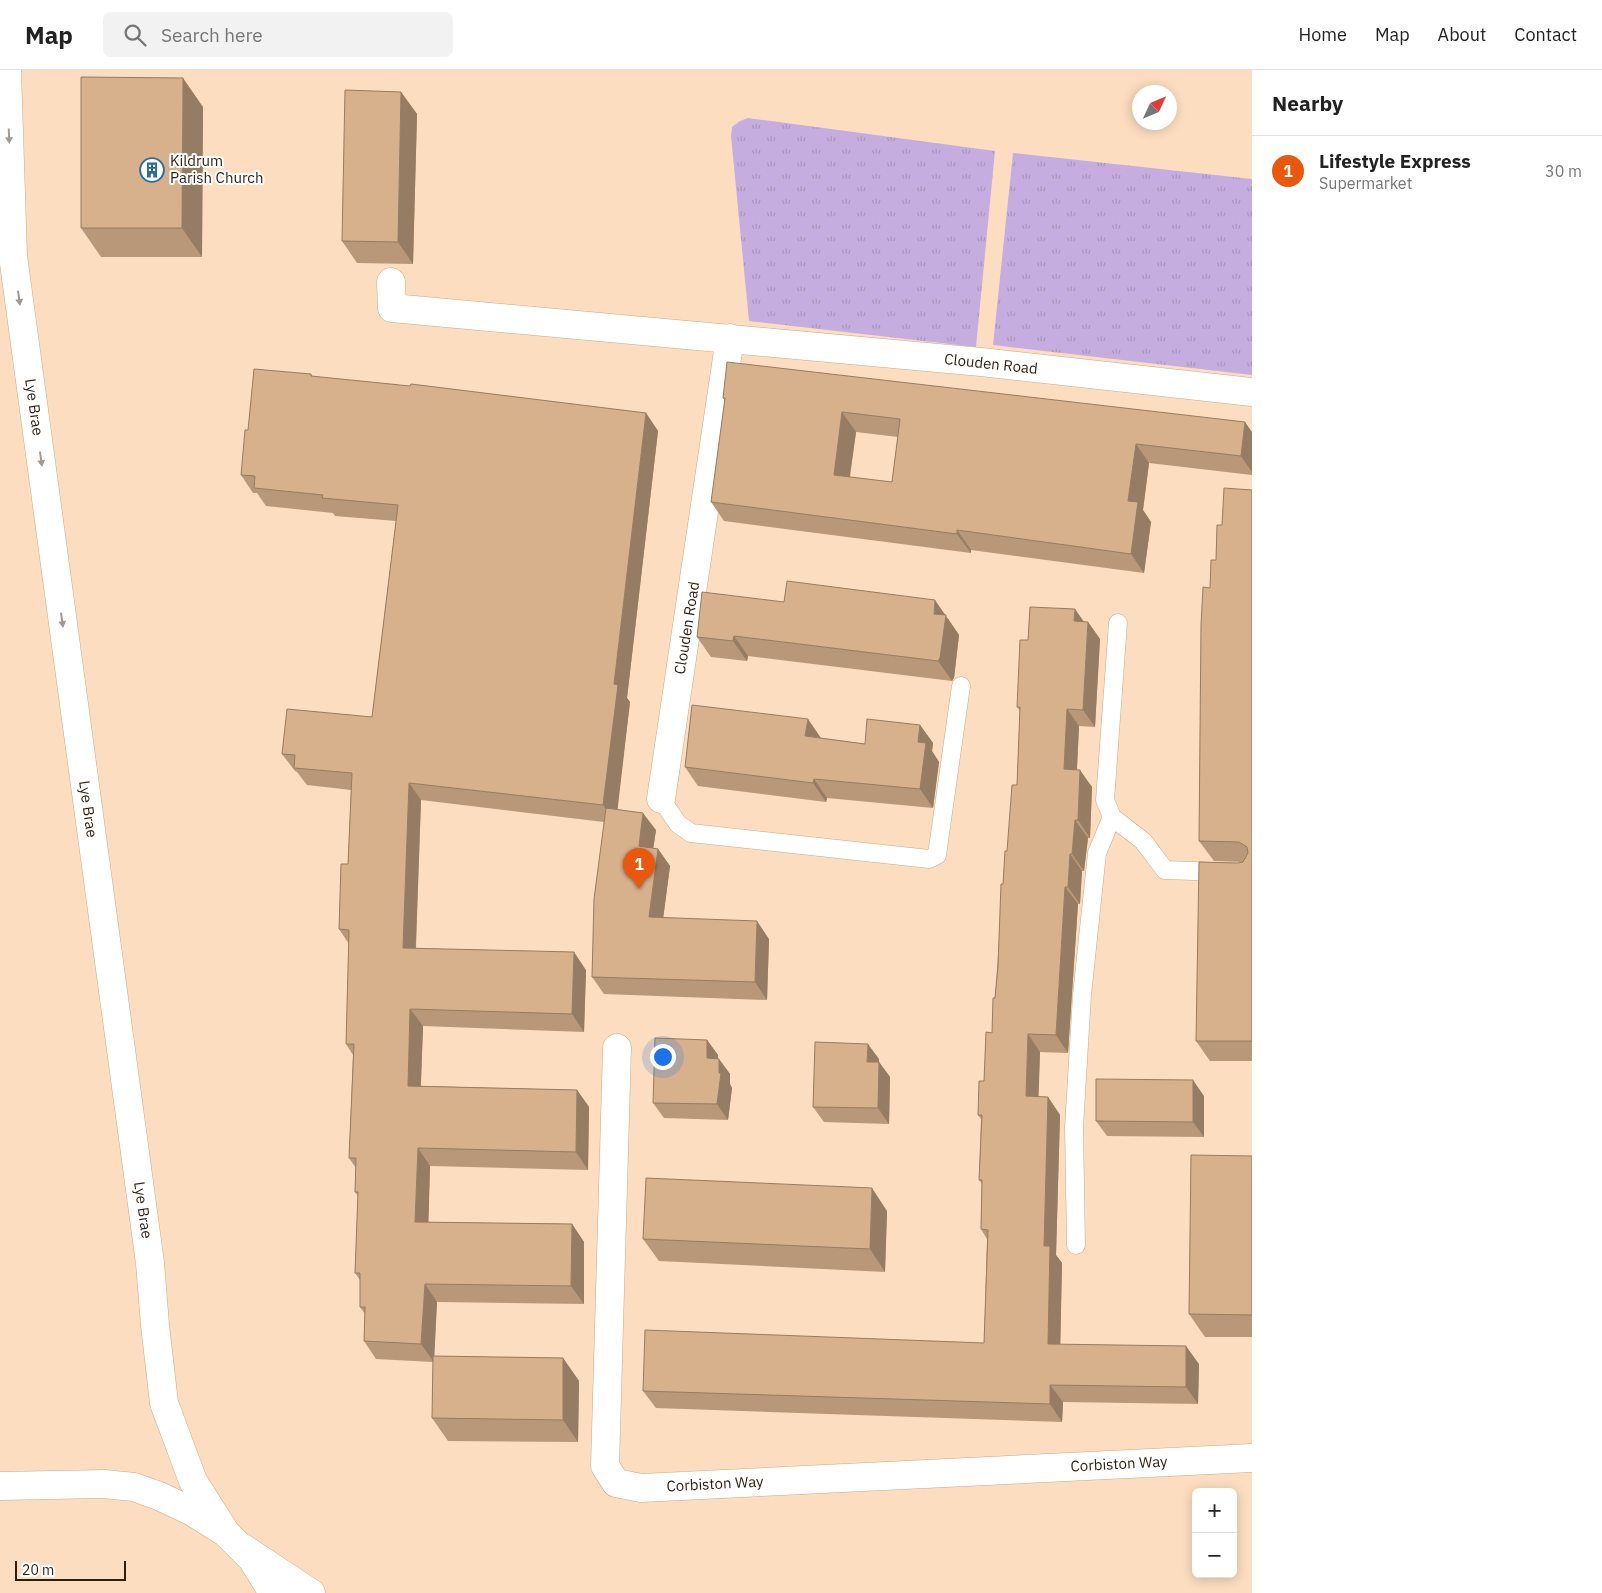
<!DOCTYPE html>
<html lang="en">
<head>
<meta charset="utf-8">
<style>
	:root { --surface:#fff; --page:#f2f2f2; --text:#222; --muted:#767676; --line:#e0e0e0; --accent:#ea580c }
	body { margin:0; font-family:"IBM Plex Sans",sans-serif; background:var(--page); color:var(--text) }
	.controls { position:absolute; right:15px; bottom:15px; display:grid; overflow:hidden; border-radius:8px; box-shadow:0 2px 12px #0003 }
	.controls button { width:45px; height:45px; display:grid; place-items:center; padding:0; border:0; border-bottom:1px solid var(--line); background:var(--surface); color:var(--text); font:25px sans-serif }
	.compass { position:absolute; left:1132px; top:15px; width:45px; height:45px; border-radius:50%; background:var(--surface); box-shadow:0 2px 12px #0003; rotate:46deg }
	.scale { position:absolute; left:15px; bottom:12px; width:111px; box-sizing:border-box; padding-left:5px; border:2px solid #2d1f10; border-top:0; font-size:14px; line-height:18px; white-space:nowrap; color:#2d1f10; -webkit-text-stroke:4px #fff; paint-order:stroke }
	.you { position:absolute; left:662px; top:986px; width:18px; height:18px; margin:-12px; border:4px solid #fff; border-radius:50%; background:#1a73e8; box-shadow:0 0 0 8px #1a73e833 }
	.badge { display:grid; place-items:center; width:32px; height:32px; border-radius:50%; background:var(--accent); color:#fff; font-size:16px; font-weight:700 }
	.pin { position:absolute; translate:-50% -41px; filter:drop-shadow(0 1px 2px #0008) }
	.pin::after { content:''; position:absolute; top:26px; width:18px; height:15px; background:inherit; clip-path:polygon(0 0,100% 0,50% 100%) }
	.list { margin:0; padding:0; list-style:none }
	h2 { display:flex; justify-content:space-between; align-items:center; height:65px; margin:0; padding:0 20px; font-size:21px }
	h2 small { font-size:16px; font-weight:400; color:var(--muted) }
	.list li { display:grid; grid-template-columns:32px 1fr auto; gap:15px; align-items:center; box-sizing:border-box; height:70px; padding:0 20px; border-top:1px solid var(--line) }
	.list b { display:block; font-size:19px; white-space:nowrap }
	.list p { margin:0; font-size:16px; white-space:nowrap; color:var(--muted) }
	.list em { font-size:16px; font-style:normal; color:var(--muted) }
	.icon { flex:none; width:28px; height:28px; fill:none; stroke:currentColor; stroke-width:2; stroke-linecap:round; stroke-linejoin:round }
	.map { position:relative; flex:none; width:1252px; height:1523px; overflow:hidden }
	header { display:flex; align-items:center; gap:30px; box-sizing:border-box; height:70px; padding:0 25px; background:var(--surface); border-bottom:1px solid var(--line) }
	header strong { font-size:24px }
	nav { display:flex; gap:28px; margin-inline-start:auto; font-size:18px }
	.search { width:350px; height:45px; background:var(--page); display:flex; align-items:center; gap:12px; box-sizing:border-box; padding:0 18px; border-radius:8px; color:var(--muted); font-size:19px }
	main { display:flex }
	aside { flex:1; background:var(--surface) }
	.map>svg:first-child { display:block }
</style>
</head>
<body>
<header>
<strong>Map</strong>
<div class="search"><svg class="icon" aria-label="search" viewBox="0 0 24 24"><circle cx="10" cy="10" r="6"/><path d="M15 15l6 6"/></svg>Search here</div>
<nav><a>Home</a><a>Map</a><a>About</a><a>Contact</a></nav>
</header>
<main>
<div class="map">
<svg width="1252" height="1523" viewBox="0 0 1252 1523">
	<defs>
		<pattern id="grass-tufts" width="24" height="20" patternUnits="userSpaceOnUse" patternTransform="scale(1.25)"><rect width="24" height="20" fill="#c5aedf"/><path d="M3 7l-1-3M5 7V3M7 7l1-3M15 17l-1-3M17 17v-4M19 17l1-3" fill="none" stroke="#aa95be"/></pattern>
	</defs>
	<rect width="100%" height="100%" fill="#fcddbf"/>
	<path fill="url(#grass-tufts)" d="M748 48 995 81 976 277 749 251 731 66 732 57 740 51Z
		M1013 83 1252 109V305L993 275Z"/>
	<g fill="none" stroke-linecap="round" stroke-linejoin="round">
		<g stroke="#cda984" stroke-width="19">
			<path id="service" d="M1118 553 1105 730 1112 747 1143 771 1165 800 1252 803
				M661 729 678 754 691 763 929 789 937 785 961 616
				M1076 1175 1074 1057 1082 925 1097 783 1112 747"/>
		</g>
		<g stroke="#cda984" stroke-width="29">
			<path id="minor" d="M391 212 392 238 981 292 1252 322
				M661 729 730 268
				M617 978 605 1396 616 1413 641 1418 1252 1388"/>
		</g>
		<g stroke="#cda984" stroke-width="29">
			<path id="tertiary" d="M243 1478 311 1523"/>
		</g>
		<g stroke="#cda984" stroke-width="29">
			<path id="secondary" d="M7 0 13 186 150 1193 155 1255 164 1333 193 1411 226 1463
				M0 1416 104 1414 134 1417 159 1426 191 1441 226 1463 252 1489 273 1523"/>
		</g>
		<use href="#service" stroke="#fff" stroke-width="18"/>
		<use href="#minor" stroke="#fff" stroke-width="28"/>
		<use href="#tertiary" stroke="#fff" stroke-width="28"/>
		<use href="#secondary" stroke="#fff" stroke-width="28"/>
	</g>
	<path fill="#b89878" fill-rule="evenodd" d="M401 22 417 44 413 194 357 193 342 171Z
		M203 37 202 187H101L81 158Z
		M311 304 313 307 646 343 658 361 627 628 630 632 617 739 656 760 653 778 658 779 670 796 663 848 769 869 767 930 604 924 592 907 604 752 421 730 416 878 586 900 584 962 423 956 421 1016 577 1020 589 1037 588 1100 430 1096 428 1152 572 1154 584 1172V1234L437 1232 434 1286 563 1288 579 1311 578 1372 448 1371 432 1348 433 1292 376 1289 364 1271 365 1244 360 1237V1210L355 1203 358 1126 355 1122 356 1098 349 1088 353 985 346 974 349 874 339 859 348 794 351 720 307 715 297 702 295 701 282 684 372 647 396 451 335 446 333 443 266 436 257 423H253L241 405 248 360Z
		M723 328 1252 362V405L1149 393 1143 440 1151 452 1144 503 971 480V483L724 451 711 432 725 331ZM856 362 898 367 892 412 850 407Z
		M1252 420V991H1210L1196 971 1238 793 1242 792 1214 791 1199 771 1210 518 1216 490 1222 455Z
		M784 532 949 549V550L959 565 954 608 952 611 748 586 747 591 711 587 697 567Z
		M1083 552H1088L1100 569 1095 657 1079 656 1077 700 1092 717 1090 768H1088L1084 801H1082L1080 834H1078L1068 983 1040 982 1038 1027H1048L1060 1045 1056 1185 1062 1193 1060 1275 1199 1294 1198 1334 1063 1332 1062 1352 656 1338 643 1321 984 1273 987 1169 981 1159 982 1114 979 1110 981 1049 978 1045 992 963 995 928 1003 814 1017 715 1020 641 1017 637 1028 570Z
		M920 655 933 673 932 681 939 692 933 738 827 728 826 732 698 716 685 697 821 668 865 674Z
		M707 970 718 985V988L730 1004V1014L732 1018 728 1050 664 1048 653 1033Z
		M879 989V992L890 1007 889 1054 824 1052 813 1037Z
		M1204 1026V1067L1107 1066 1096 1051Z
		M1252 1086V1267H1205L1189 1244Z
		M887 1141 885 1202 659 1191 643 1169Z"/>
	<path fill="#967c62" d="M183 8 203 37 202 187 182 158Z
		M401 22 417 44 413 194 398 172Z
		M842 342 856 362 847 424 834 405Z
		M646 343 658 361 627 628 630 632 616 753 603 735 614 614Z
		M1245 352 1252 362V402L1241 386Z
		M1136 374 1149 393 1143 440 1151 452 1144 503 1131 484 1128 431Z
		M957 460 971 480V483L957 464Z
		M935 530 959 565 954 608 952 611 938 591 934 544Z
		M1075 539 1087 556 1074 551Z
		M1088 552 1100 569 1095 657 1083 640Z
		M734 566 748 586 747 591 733 571Z
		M1067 639 1079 656 1076 717 1064 699Z
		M808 649 821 668 805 666Z
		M920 655 933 673 932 681 939 692 933 738 920 719 918 672Z
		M1080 700 1092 717 1090 768 1078 750Z
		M814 709 827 728 826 732 813 713Z
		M409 713 421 730 415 895 403 878Z
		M643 743 656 760 651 794 639 776Z
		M1075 750 1088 768 1084 801 1072 784Z
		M658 779 670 796 661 865 649 847Z
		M1070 784 1082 801 1080 834 1068 817Z
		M1065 817 1078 834 1068 983 1056 965Z
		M757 851 769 869 767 930 755 912Z
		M574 882 586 900 584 962 572 944Z
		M410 939 423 956 420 1033 408 1016Z
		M1028 964 1040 982 1038 1044 1026 1026Z
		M707 970 718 985V1003L707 988Z
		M868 974 879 989 878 1007 867 992Z
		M719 989 730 1004V1014L732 1018 728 1050 717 1034Z
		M879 992 890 1007 889 1054 878 1038Z
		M1193 1010 1204 1026V1067L1193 1052Z
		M577 1020 589 1037 588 1100 576 1082Z
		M1048 1027 1060 1045 1056 1185 1062 1193 1060 1292 1048 1274 1044 1176Z
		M418 1078 430 1096 428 1170 415 1152Z
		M872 1118 887 1141 885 1202 870 1179Z
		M572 1154 584 1172V1234L571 1216Z
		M425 1214 437 1232 434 1292 421 1274Z
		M1186 1276 1199 1294 1198 1334 1186 1317Z
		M563 1288 579 1311 578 1372 563 1350Z
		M1050 1315 1063 1332 1062 1352 1050 1334Z"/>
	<path fill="#d6b18c" stroke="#967c62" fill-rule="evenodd" d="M81 7 183 8 182 158H81Z
		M345 20 401 22 398 172 342 171Z
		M727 292 1245 352 1241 386 1136 374 1128 431 1138 432 1131 484 957 460V464L711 432 725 328H723ZM842 342 900 349 892 412 834 405Z
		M254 299 311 304V306L410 316 411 314 646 343 614 614 618 615 603 735 409 713 403 878 574 882 572 944 410 939 408 1016 577 1020 576 1082 418 1078 415 1152 572 1154 571 1216 425 1214 421 1274 364 1271 365 1237H360V1203H355L358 1122H355L356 1088H349L354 974H346L349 860 339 859 341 794H348L352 703 294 698 295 685 282 684 287 639 372 647 398 435 322 428 323 425 254 418 255 406 241 405 245 360H248Z
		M1224 418 1252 420V971H1196L1199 792 1238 793 1243 792 1248 783 1247 777 1239 772 1199 771 1201 555 1203 517 1210 518 1211 490H1216L1217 455H1222Z
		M787 511 935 530 934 544 946 545 940 588 938 591 734 566 733 571 697 567 702 522 784 532Z
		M1030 537 1075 539 1074 551 1088 552 1083 640 1067 639 1064 699 1080 700 1078 750H1075L1072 784H1070L1068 817H1065L1056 965 1028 964 1026 1026 1048 1027 1044 1176H1050L1048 1274 1186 1276V1317L1050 1315V1334L643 1321 645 1260 984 1273 988 1160 981 1159 982 1110H979L982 1045H978L979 1011H984L986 962 992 963 993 928H995L998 896 1001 814H1003L1005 781H1007L1012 715H1017L1020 637H1017L1020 570H1028Z
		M692 635 808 649 805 666 865 674 867 649 920 655 918 672 926 673 920 719 814 709 813 713 685 697Z
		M606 738 643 743 639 776 658 779 649 847 757 851 755 912 592 907 594 829Z
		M655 968 707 970V988L719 989V1003H721L717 1034 653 1033Z
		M815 972 868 974 867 992H879L878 1038 813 1037Z
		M1096 1009 1193 1010V1052L1096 1051Z
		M1191 1085 1252 1086V1245L1189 1244Z
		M646 1108 872 1118 870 1179 643 1169Z
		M433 1286 563 1288V1350L432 1348Z"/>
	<defs><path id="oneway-solid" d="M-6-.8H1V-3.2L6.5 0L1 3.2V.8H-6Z" transform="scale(1.25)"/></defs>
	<g fill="#a09a93">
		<use href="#oneway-solid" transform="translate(9 66) rotate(88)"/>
		<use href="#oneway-solid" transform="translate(19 228) rotate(82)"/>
		<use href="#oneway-solid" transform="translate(41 389) rotate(82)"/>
		<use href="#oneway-solid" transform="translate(62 550) rotate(82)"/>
	</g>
	<defs>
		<g id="building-ring" transform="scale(1.25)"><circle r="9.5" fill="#fff" stroke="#296ca1" stroke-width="1.5"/><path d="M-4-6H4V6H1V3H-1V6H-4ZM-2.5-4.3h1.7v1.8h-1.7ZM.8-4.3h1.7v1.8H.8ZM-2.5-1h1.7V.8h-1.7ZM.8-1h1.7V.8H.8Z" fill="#296ca1"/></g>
	</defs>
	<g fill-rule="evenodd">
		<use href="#building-ring" x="152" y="100"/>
	</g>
	<g text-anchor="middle" stroke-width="4" stroke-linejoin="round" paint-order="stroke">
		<g font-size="15" fill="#2d1f10" stroke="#fff" text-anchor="start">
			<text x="170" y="96">Kildrum<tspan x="170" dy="17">Parish Church</tspan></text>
		</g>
		<g font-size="15" fill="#2d1f10" stroke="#fff">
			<text transform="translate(991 294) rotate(6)" y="5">Clouden Road</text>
			<text transform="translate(34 337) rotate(82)" y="5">Lye Brae</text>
			<text transform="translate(687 558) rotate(-81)" y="5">Clouden Road</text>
			<text transform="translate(88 739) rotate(82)" y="5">Lye Brae</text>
			<text transform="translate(143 1140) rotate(82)" y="5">Lye Brae</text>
			<text transform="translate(1119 1394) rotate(-3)" y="5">Corbiston Way</text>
			<text transform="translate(715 1414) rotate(-3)" y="5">Corbiston Way</text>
		</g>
	</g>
</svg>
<div class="controls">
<button>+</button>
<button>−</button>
</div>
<svg class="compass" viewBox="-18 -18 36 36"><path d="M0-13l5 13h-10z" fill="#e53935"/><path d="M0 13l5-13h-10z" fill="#767676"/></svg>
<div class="scale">20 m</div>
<div class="you"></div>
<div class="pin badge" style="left:639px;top:819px">1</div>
</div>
<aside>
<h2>Nearby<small></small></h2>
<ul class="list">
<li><span class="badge">1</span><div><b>Lifestyle Express</b><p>Supermarket</p></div><em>30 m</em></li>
</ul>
</aside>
</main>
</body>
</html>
